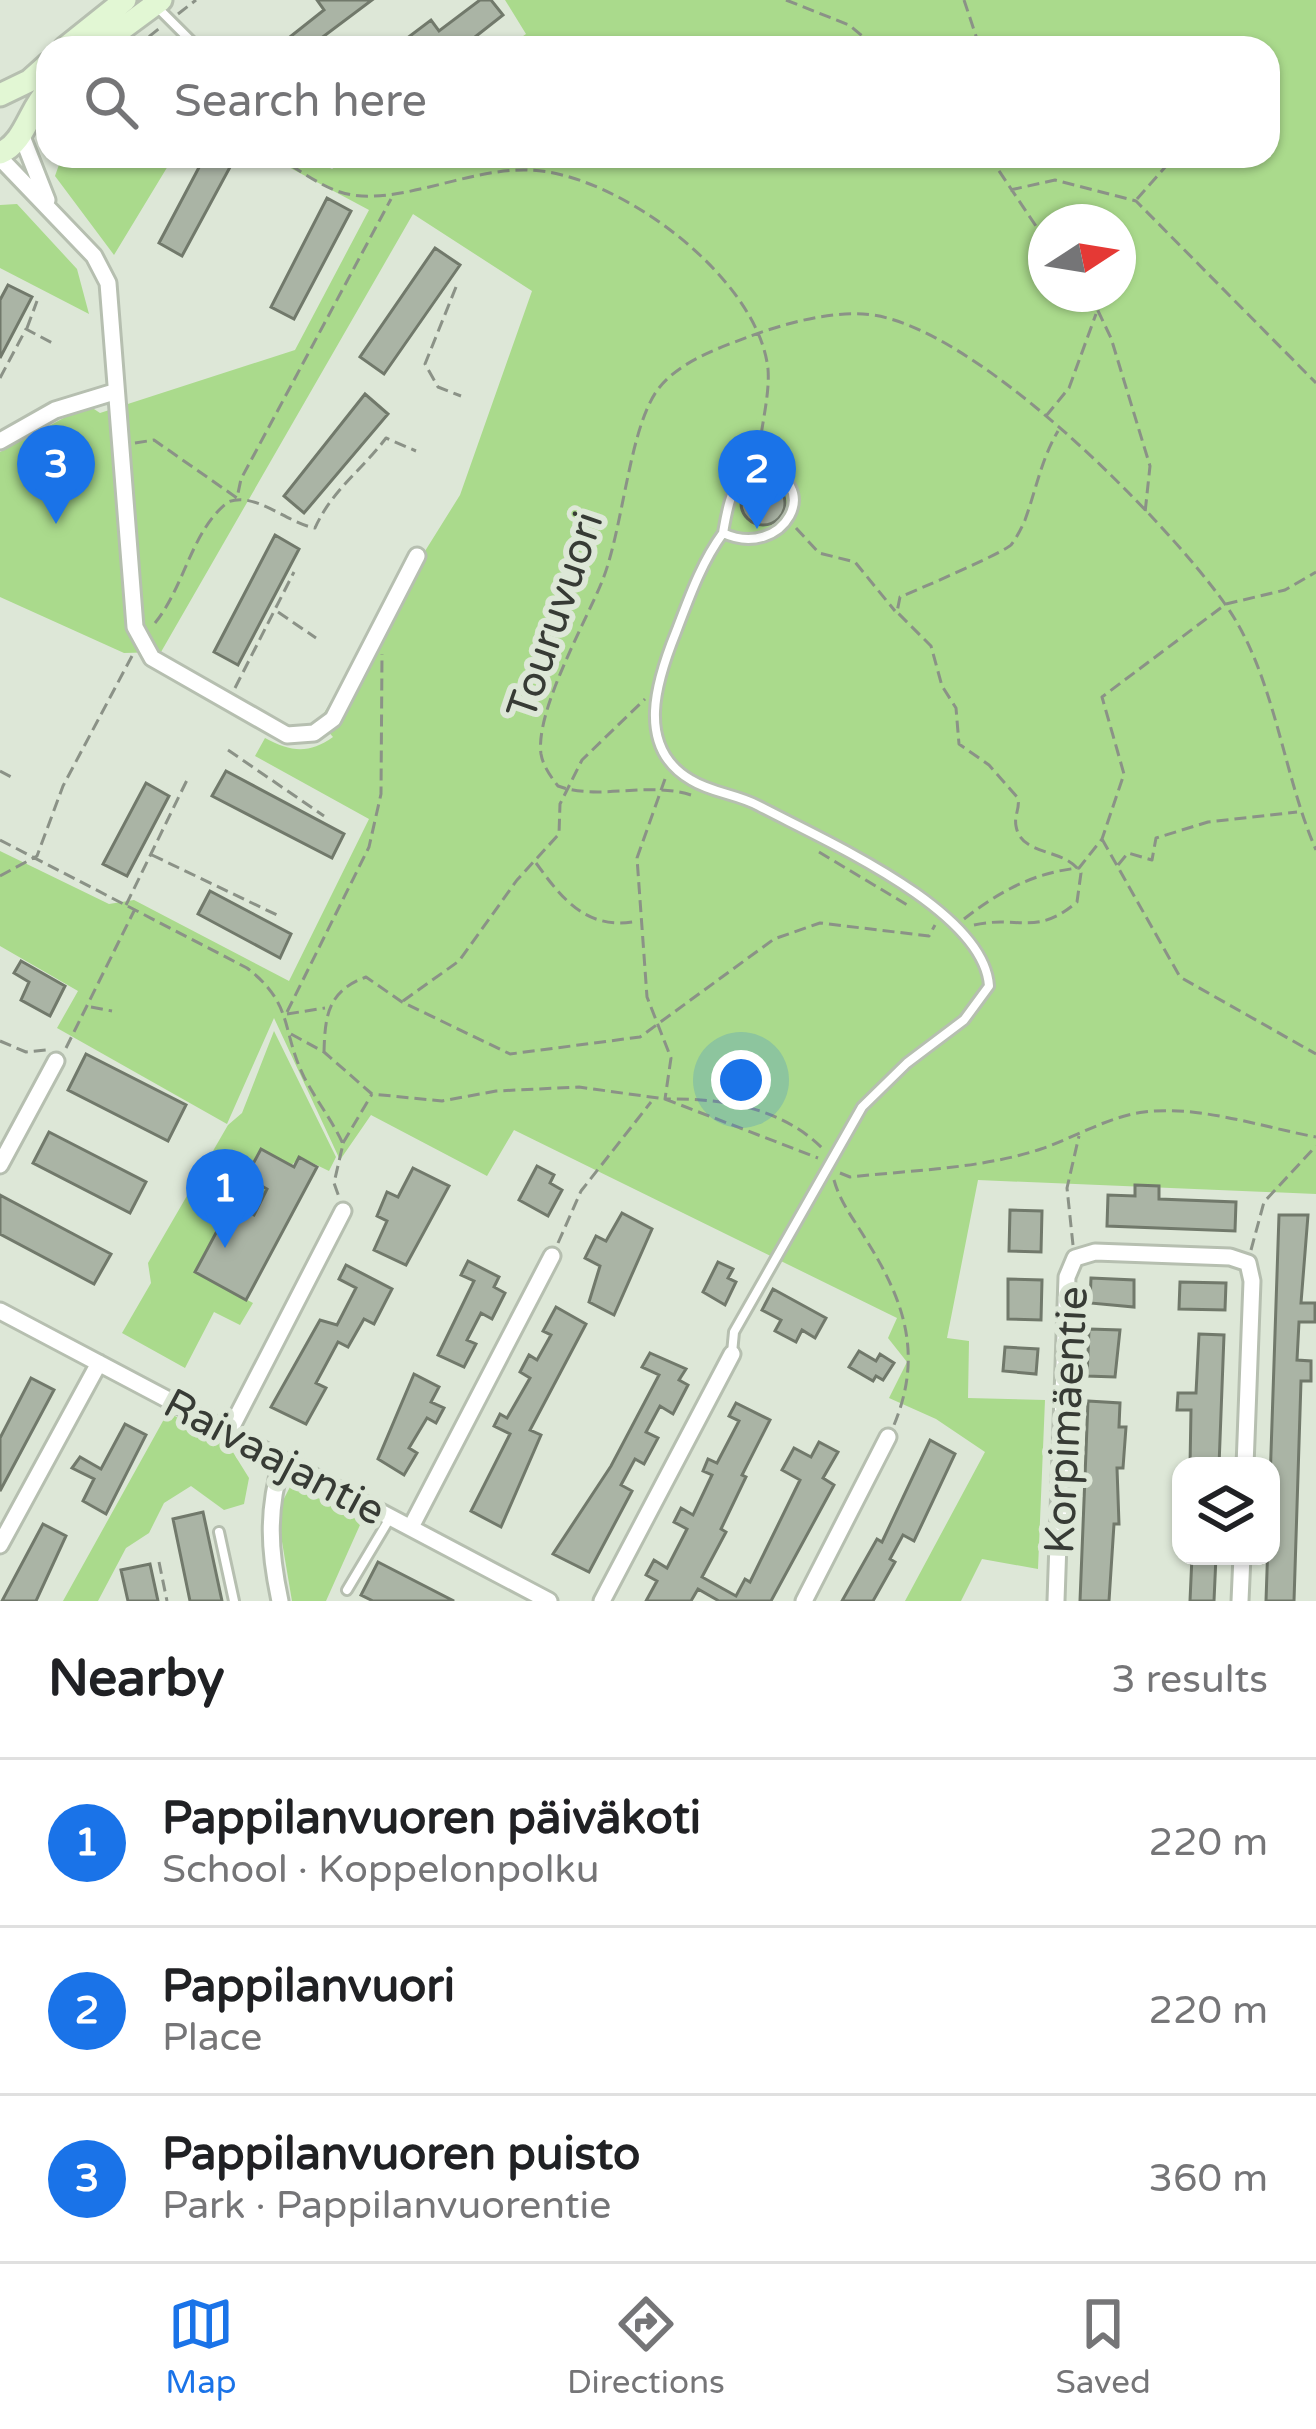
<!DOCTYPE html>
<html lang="en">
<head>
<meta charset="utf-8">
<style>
	:root { --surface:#fff; --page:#f6f6f6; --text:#202124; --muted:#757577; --line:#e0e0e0; --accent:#1a73e8 }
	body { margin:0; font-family:"Varela Round",sans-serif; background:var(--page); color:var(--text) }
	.controls { position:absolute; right:36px; bottom:36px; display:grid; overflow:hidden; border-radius:24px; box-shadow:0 3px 9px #0004 }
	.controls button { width:108px; height:108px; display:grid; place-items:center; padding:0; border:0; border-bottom:3px solid var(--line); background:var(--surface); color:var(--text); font:60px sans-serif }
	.compass { position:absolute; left:1028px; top:204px; width:108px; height:108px; border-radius:50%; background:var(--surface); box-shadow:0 3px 9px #0004; rotate:78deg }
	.you { position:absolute; left:741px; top:1080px; width:42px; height:42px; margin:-30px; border:9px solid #fff; border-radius:50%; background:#1a73e8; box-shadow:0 0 0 18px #1a73e833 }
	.badge { display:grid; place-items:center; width:78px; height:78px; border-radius:50%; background:var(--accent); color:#fff; font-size:39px; font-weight:700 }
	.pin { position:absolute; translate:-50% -99px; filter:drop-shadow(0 3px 6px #0008) }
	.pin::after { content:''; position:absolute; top:63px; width:42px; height:36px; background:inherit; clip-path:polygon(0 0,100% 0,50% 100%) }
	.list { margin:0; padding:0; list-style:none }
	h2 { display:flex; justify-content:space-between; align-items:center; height:156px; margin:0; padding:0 48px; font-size:51px }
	h2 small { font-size:39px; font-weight:400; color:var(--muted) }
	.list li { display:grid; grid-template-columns:78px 1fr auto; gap:36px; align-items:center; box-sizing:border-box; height:168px; padding:0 48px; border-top:3px solid var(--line) }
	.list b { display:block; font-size:45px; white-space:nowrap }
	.list p { margin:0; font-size:39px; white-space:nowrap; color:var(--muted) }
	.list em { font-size:39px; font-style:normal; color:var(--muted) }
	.icon { flex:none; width:66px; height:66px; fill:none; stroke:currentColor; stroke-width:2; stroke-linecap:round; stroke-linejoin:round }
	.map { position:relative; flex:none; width:1316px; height:1601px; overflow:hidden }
	.search { position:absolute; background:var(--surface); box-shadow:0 3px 9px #0004; left:36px; right:36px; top:36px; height:132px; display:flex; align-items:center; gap:30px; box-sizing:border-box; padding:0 42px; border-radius:36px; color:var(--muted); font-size:45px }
	.sheet { height:660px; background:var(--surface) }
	nav { display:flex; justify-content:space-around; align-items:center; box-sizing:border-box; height:168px; border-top:3px solid var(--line); background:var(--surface); font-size:33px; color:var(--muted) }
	nav a { display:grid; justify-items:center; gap:6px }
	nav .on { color:var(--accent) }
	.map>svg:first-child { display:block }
</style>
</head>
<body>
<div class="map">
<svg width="1316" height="1601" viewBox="0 0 1316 1601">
	<rect width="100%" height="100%" fill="#dde7d7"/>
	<path fill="#aada8c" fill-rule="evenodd" d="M505 0H1316V1194L978 1180 947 1338 969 1341 968 1398 1045 1400 1038 1569 982 1559 961 1601H905L985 1452 936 1419 889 1398 907 1362 888 1338 897 1318 514 1130 487 1176 371 1115 340 1160 274 1018 227 1124 57 1028 78 991 0 946V851L109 904 134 900 289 981 369 819 255 756 265 738C291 752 309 754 333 737L319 721 460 495 532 291 413 214 161 652 124 653 0 597V452L88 405 100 413 295 350 369 210 268 156H306L332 169 351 156H1268V48H506L526 34ZM1046 222H1118V294H1046Z
		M62 156H174L114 255 55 176Z
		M17 204 77 269 89 314 0 268V205Z
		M274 1031 336 1157 329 1171 300 1157 267 1189 254 1215 232 1204 195 1272 253 1303 240 1325 214 1312 185 1368 122 1333 151 1283 148 1263 228 1125 242 1113Z
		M168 1412 231 1449 249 1478 244 1504 224 1510 191 1486 164 1503 149 1533 126 1548 98 1601H63Z
		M290 1487 364 1516 326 1601H292L277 1512Z"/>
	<path fill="#aab4a5" stroke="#71796b" stroke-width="3" d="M317 0H372L320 39 327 48H276L324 10Z
		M480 0H491L503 15 461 48 446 43 439 48H394L431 20 439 31Z
		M205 156H236L182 256 159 243Z
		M327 198 351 211 294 319 271 307Z
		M435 248 460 265 384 374 360 357Z
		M8 285 32 297 0 358V300Z
		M365 394 388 414 304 513 284 496Z
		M741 503a22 22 0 1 1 44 0a22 22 0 1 1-44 0Z
		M275 535 299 549 238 665 214 652Z
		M226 771 344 834 332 858 212 796Z
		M146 783 169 796 127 876 103 864Z
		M210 891 291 934 280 958 198 914Z
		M21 961 65 986 50 1016 21 1000 29 982 14 973Z
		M86 1054 186 1105 168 1141 68 1090Z
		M49 1132 146 1182 130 1213 33 1163Z
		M261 1149 294 1167 299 1157 317 1167 246 1300 195 1272 232 1203 254 1215 267 1189 246 1177Z
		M537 1166 554 1175 550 1183 562 1190 548 1216 519 1200Z
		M413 1168 449 1186 406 1265 374 1250 387 1221 377 1216 387 1192 398 1197Z
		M1135 1185 1159 1186V1199L1236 1202 1235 1231 1107 1226 1108 1195 1135 1196Z
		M0 1195 111 1254 94 1284 0 1234Z
		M1010 1210 1042 1211 1041 1252 1009 1251Z
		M622 1213 652 1229 614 1315 589 1302 600 1266 585 1258 596 1236 606 1241Z
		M1279 1215H1308L1301 1303H1315V1322H1299L1297 1360 1311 1361V1381H1301L1294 1601H1266Z
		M468 1261 499 1277 494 1287 505 1293 492 1319 481 1313 467 1340 476 1344 464 1367 438 1355 474 1281 461 1275Z
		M718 1262 733 1269 728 1278 736 1282 725 1305 703 1292Z
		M346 1265 392 1289 374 1324 364 1319 348 1347 338 1342 316 1383 326 1388 306 1424 271 1407 320 1320 337 1325 356 1288 339 1279Z
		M1091 1278 1134 1280V1307L1090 1303Z
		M1008 1279 1042 1280 1041 1320 1008 1319Z
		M1180 1282 1226 1283 1225 1310 1179 1309Z
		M773 1289 826 1318 815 1338 802 1330 796 1342 775 1331 781 1320 762 1310Z
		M556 1307 586 1324 530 1430 541 1435 501 1527 471 1511 510 1434 494 1426 500 1414 507 1418 530 1378 520 1372 529 1355 537 1360 551 1335 543 1331Z
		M1089 1329 1120 1330 1115 1377 1087 1376Z
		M1199 1334 1224 1335 1219 1466H1190L1191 1410H1177L1178 1393H1196Z
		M1005 1347 1038 1349 1036 1374 1003 1371Z
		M859 1351 876 1361 880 1354 894 1363 883 1380 876 1376 873 1381 849 1367Z
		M650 1353 686 1369 679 1380 688 1385 673 1414 660 1406 646 1432 658 1438 644 1464 635 1459 621 1485 632 1491 589 1572 553 1554 611 1466 659 1375 642 1367Z
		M414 1374 439 1387 431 1402 444 1408 436 1423 427 1418 409 1448 417 1453 404 1475 378 1459Z
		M31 1378 54 1390 0 1491V1438Z
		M1088 1401 1120 1403 1119 1427H1126L1123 1468H1117L1119 1524H1114L1109 1601H1080Z
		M736 1403 770 1420 742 1475 746 1477 721 1529 726 1532 702 1577 736 1596 745 1579 750 1582 800 1480 782 1470 794 1448 811 1457 819 1442 838 1452 823 1478 834 1485 771 1601H719L698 1589 691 1601H646L657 1581 646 1575 654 1560 667 1568 687 1529 674 1522 681 1508 693 1515 712 1475 703 1471 708 1459 717 1463 739 1421 729 1416Z
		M125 1424 146 1435 106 1514 83 1501 94 1479 72 1468 80 1457 101 1469Z
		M930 1440 955 1454 914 1541 903 1535 890 1559 895 1562 873 1601H842L877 1539 882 1542Z
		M203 1512 222 1601H190L173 1519Z
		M43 1524 66 1536 36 1601H2Z
		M1192 1556H1216L1214 1601H1190Z
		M378 1562 454 1601H373L361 1595Z
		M150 1564 158 1601H128L121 1570Z"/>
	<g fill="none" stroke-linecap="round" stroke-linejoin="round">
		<g stroke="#b6bfb0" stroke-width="14">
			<path id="service" d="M156 6 198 48
				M723 533C728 504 731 482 757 465 829 482 783 561 723 533 701 563 689 598 676 632 657 679 634 747 691 780 712 793 737 794 759 806 821 839 984 909 989 986L964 1020 907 1063 862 1107 734 1332 732 1353
				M219 1532 234 1601
				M347 1590 390 1518"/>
		</g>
		<g stroke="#b6bfb0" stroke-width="21">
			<path id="minor" d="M21 134 47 200
				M0 158 94 256 108 283 135 627 152 658 287 735 314 733 333 719 417 556
				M0 441 55 410 114 392
				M0 1165 56 1061
				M0 1311 549 1601
				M229 1432 343 1211
				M411 1527 552 1256
				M0 1545 99 1363
				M280 1601C269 1550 267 1511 282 1460
				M602 1601 732 1354
				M804 1601 888 1437
				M1056 1601 1067 1277 1075 1258 1095 1252 1230 1257 1248 1263 1252 1281 1245 1466
				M1240 1601 1242 1556"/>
		</g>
		<g stroke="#b6bfb0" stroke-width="27">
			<path id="secondary" d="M65 48 125 0
				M96 48 161 0
				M0 95 29 81 48 64
				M0 153C25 143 29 109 48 90"/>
		</g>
		<path stroke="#8b9287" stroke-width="3" stroke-dasharray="12 6" stroke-linecap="butt" d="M786 0 849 25 877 48
			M964 0 980 48
			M178 14 196 0
			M135 48 161 27
			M276 156C295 167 318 185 340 192 393 209 466 168 528 170 617 172 758 277 768 369 770 395 761 426 759 452
			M989 156 1046 241
			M1010 190 1055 180 1136 201 1316 383
			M1137 199 1175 156
			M456 287 425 364 438 387 461 396
			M1090 294 1111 338 1150 466 1145 513
			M27 328 37 301
			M0 378 26 329 56 345
			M1046 416 1069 388 1096 314
			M135 443 154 440 237 498 241 479 391 199
			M796 528 819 553 855 562 895 611
			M278 612 316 638
			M155 623C185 586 191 531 228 502 255 491 287 523 315 528 332 490 362 470 386 438L416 451
			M235 688 294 572
			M228 750 324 816
			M0 771 13 778
			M665 779 637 858 647 997 671 1058 665 1099C724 1098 784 1108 825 1151
			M691 795C647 781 599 801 558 786 551 777 543 766 541 754 535 712 584 625 601 584 623 532 628 434 656 392 676 363 716 349 748 337 783 324 826 312 863 314 969 319 1165 519 1225 604 1275 674 1282 772 1316 850
			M1102 839 1180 977 1316 1054
			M0 840 247 968C294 1004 281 1030 304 1077 316 1100 332 1120 343 1144L334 1183 339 1197
			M819 852 909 906
			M152 855 277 915
			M536 863C563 900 587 931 638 921
			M1118 865 1128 853 1152 860 1156 838 1208 822 1297 812
			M0 876 37 856 63 786 132 656
			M126 905 188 778
			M964 919C998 892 1035 872 1079 868L1102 839 1124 774 1102 697 1226 604 1285 590 1316 572
			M974 925C1018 915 1036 937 1077 902L1081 873C1065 847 1021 857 1016 826 1014 815 1020 809 1018 798L989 765 959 744 956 708 942 686 931 646 897 612 900 597C917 590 1001 554 1011 545 1016 539 1022 527 1025 520 1036 490 1041 460 1058 431
			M403 1001 459 961 517 880 559 834 560 804 582 760 645 699
			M91 1007 112 1011
			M287 1012 369 847 381 794 382 654
			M287 1014 325 1008
			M291 1034 324 1052 372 1094 442 1101 496 1091 579 1087 665 1099 818 1158
			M0 1041 26 1052 46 1050
			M66 1048 134 911
			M324 1052C325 1015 328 991 366 977L402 1002 510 1054 640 1037 774 939 820 923 929 936 935 925
			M343 1143 372 1094
			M840 1173 850 1177C913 1170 980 1169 1041 1149 1076 1137 1107 1117 1144 1112 1199 1105 1262 1127 1316 1137
			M834 1180C840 1202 853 1218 865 1238 905 1301 923 1355 894 1425
			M558 1243 581 1191 651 1102
			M1073 1245 1067 1188 1079 1136
			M1251 1250 1264 1202 1316 1146
			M159 1562 167 1601"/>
		<use href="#service" stroke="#fff" stroke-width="8"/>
		<use href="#minor" stroke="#fff" stroke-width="15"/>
		<use href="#secondary" stroke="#e2f7d4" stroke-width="21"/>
	</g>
	<g text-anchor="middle" stroke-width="12" stroke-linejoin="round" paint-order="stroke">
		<g font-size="42" fill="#373b35" stroke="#dde7d7">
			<text transform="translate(554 615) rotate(-71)" y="15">Touruvuori</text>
			<text transform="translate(1065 1420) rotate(-87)" y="15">Korpimäentie</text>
			<text transform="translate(275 1456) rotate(28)" y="15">Raivaajantie</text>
		</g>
	</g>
</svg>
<div class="controls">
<button><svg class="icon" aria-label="layers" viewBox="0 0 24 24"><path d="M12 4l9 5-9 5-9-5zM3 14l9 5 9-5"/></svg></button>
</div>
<svg class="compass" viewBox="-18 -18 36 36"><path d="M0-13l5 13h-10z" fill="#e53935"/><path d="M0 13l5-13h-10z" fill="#757577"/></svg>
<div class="you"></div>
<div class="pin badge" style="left:225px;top:1248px">1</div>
<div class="pin badge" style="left:757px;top:529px">2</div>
<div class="pin badge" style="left:56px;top:524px">3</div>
<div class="search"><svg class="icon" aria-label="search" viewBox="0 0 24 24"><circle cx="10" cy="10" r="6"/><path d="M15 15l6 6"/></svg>Search here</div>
</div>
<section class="sheet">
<h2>Nearby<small>3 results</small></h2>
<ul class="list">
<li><span class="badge">1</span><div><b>Pappilanvuoren päiväkoti</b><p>School · Koppelonpolku</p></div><em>220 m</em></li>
<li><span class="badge">2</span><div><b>Pappilanvuori</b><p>Place</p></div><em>220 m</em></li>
<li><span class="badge">3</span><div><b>Pappilanvuoren puisto</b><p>Park · Pappilanvuorentie</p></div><em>360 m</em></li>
</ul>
</section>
<nav>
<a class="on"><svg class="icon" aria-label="map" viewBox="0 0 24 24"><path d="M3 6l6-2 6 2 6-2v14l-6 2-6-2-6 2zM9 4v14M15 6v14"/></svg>Map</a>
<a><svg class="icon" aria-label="directions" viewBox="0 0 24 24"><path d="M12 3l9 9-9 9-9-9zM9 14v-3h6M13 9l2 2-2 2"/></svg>Directions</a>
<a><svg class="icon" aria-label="saved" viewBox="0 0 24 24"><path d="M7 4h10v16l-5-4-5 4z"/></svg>Saved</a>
</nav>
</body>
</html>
